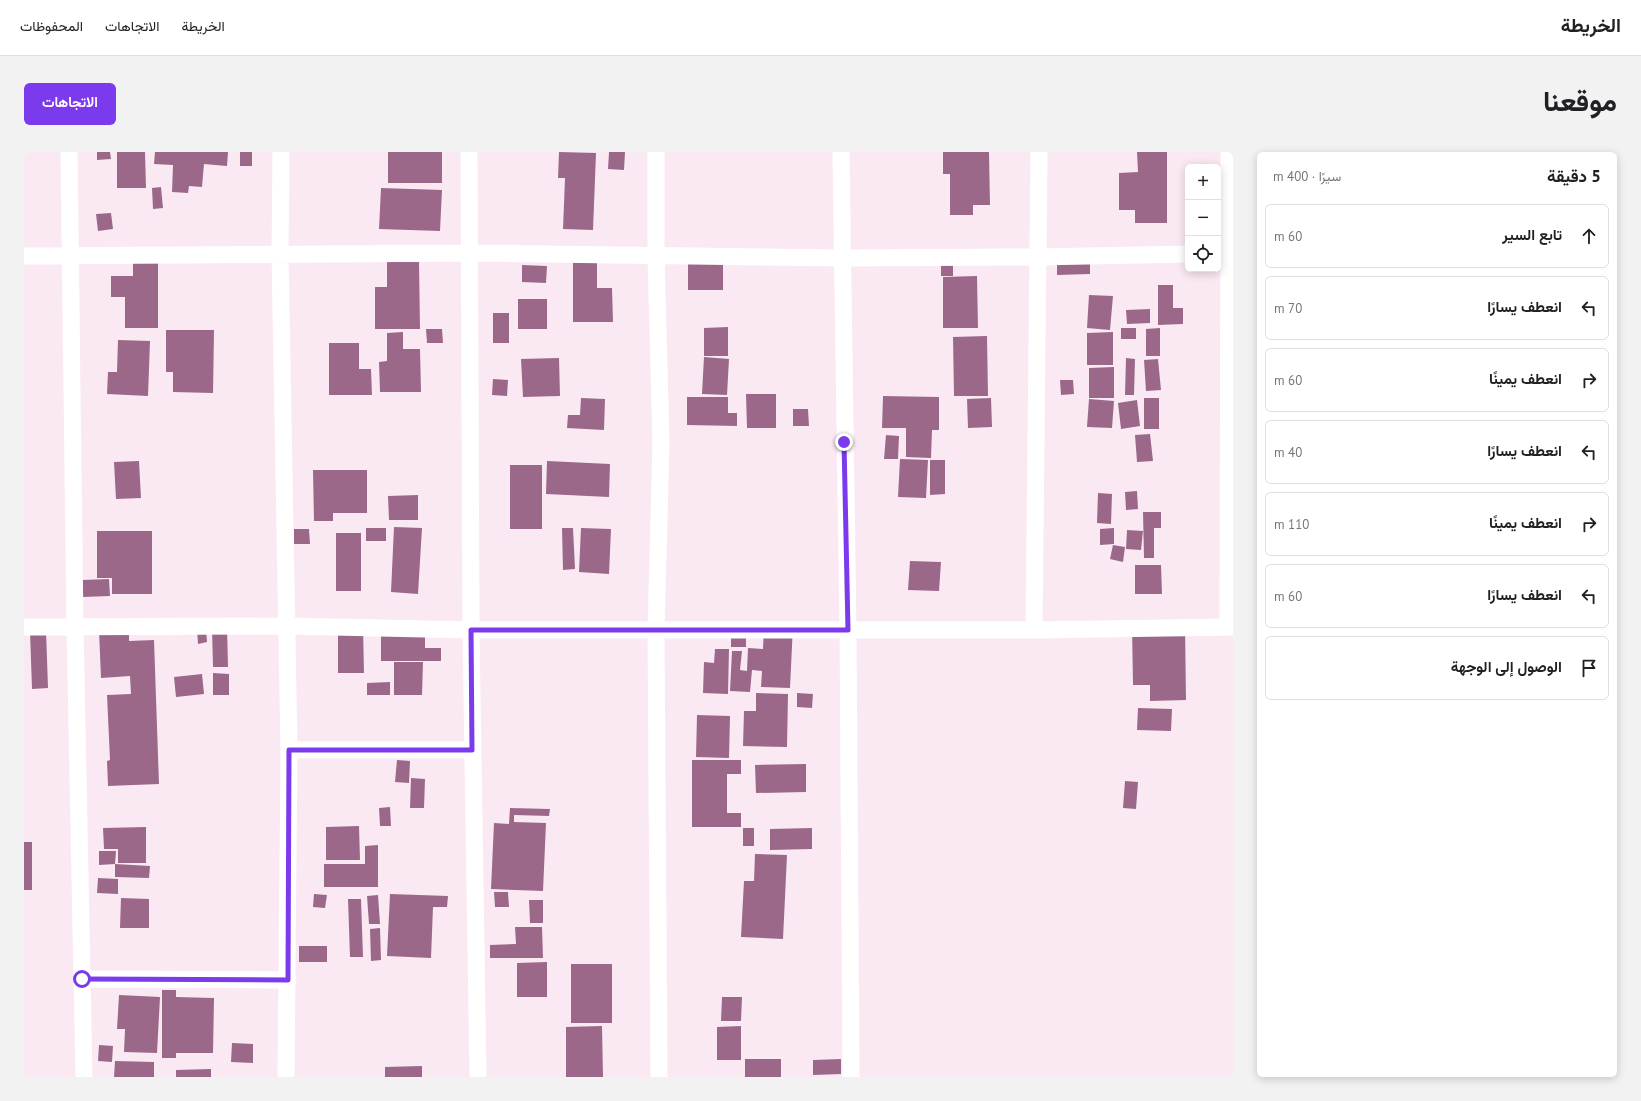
<!DOCTYPE html>
<html lang="ar">
<head>
<meta charset="utf-8">
<style>
	:root { --surface:#fff; --page:#f2f2f2; --text:#202124; --muted:#757577; --line:#e0e0e0; --accent:#7c3aed }
	body { margin:0; font-family:"PT Sans",Vazirmatn,sans-serif; background:var(--page); color:var(--text); direction:rtl }
	.controls { position:absolute; right:12px; top:12px; display:grid; overflow:hidden; border-radius:6px; box-shadow:0 2px 10px #0003 }
	.controls button { width:36px; height:36px; display:grid; place-items:center; padding:0; border:0; border-bottom:1px solid var(--line); background:var(--surface); color:var(--text); font:20px sans-serif }
	.stop { position:absolute; width:12px; height:12px; margin:-9px; border:3px solid #7c3aed; border-radius:50%; background:#fff }
	.stop.end { background:#7c3aed; border-color:#fff; box-shadow:0 1px 4px #0008 }
	.list { margin:0; padding:0; list-style:none }
	h2 { display:flex; justify-content:space-between; align-items:center; height:52px; margin:0; padding:0 16px; font-size:17px }
	h2 small { font-size:13px; font-weight:400; color:var(--muted) }
	.list li { display:grid; grid-template-columns:26px 1fr auto; gap:12px; align-items:center; box-sizing:border-box; height:64px; margin:0 8px 8px; padding:0 8px; border:1px solid var(--line); border-radius:6px }
	.list b { display:block; font-size:15px; white-space:nowrap }
	.list em { font-size:13px; font-style:normal; color:var(--muted) }
	.icon { flex:none; width:22px; height:22px; fill:none; stroke:currentColor; stroke-width:2; stroke-linecap:round; stroke-linejoin:round }
	.map { position:relative; flex:none; width:1209px; height:925px; overflow:hidden; direction:ltr; border-radius:6px }
	header { display:flex; align-items:center; gap:24px; box-sizing:border-box; height:56px; padding:0 20px; background:var(--surface); border-bottom:1px solid var(--line) }
	header strong { font-size:19px }
	nav { display:flex; gap:22px; margin-inline-start:auto; font-size:14px }
	.intro { display:flex; align-items:center; justify-content:space-between; box-sizing:border-box; height:96px; padding:0 24px }
	h1 { margin:0; font-size:28px }
	.button { padding:10px 18px; border-radius:6px; background:var(--accent); color:#fff; font-size:14px; font-weight:700 }
	main { display:flex; gap:24px; padding:0 24px }
	aside { flex:1; background:var(--surface); border-radius:6px; box-shadow:0 2px 10px #0003 }
	.map>svg:first-child { display:block }
</style>
</head>
<body>
<header>
<strong>الخريطة</strong>
<nav><a>الخريطة</a><a>الاتجاهات</a><a>المحفوظات</a></nav>
</header>
<div class="intro"><h1>موقعنا</h1><a class="button">الاتجاهات</a></div>
<main>
<aside>
<h2>5 دقيقة<small>سيرًا · 400 m</small></h2>
<ul class="list">
<li><svg class="icon" aria-label="ahead" viewBox="0 0 24 24"><path d="M12 20V5M6 11l6-6 6 6"/></svg><div><b>تابع السير</b></div><em>60 m</em></li>
<li><svg class="icon" aria-label="left" viewBox="0 0 24 24"><path d="M17 20v-9H6M10 6l-5 5 5 5"/></svg><div><b>انعطف يسارًا</b></div><em>70 m</em></li>
<li><svg class="icon" aria-label="right" viewBox="0 0 24 24"><path d="M7 20v-9h11M14 6l5 5-5 5"/></svg><div><b>انعطف يمينًا</b></div><em>60 m</em></li>
<li><svg class="icon" aria-label="left" viewBox="0 0 24 24"><path d="M17 20v-9H6M10 6l-5 5 5 5"/></svg><div><b>انعطف يسارًا</b></div><em>40 m</em></li>
<li><svg class="icon" aria-label="right" viewBox="0 0 24 24"><path d="M7 20v-9h11M14 6l5 5-5 5"/></svg><div><b>انعطف يمينًا</b></div><em>110 m</em></li>
<li><svg class="icon" aria-label="left" viewBox="0 0 24 24"><path d="M17 20v-9H6M10 6l-5 5 5 5"/></svg><div><b>انعطف يسارًا</b></div><em>60 m</em></li>
<li><svg class="icon" aria-label="arrive" viewBox="0 0 24 24"><path d="M6 21V4h12l-3 4 3 4H6"/></svg><div><b>الوصول إلى الوجهة</b></div></li>
</ul>
</aside>
<div class="map">
<svg width="1209" height="925" viewBox="0 0 1209 925">
	<rect width="100%" height="100%" fill="#fae9f3"/>
	<path fill="#9b6889" d="M73 0H86L87 7 73 8Z
		M93 0H121L122 36H93Z
		M131 0H204L203 14 180 12 178 35 165 34 164 41 148 40 149 13 130 12Z
		M216 0H228V14H216Z
		M364 0H418V31H364Z
		M535 0 572 1 569 78 539 77 541 26H534Z
		M585 0H601L600 18 584 17Z
		M919 0H965L966 53H949V63H926V22H919Z
		M1113 0H1143V71H1111V58H1095V21L1114 20Z
		M137 35 139 56 129 57 128 36Z
		M357 36 418 38 416 79 355 77Z
		M87 61 89 77 74 79 72 62Z
		M549 107H573V136H588L589 170H549Z
		M1033 107H1066V122L1033 123Z
		M929 108V124H917V109Z
		M699 109V138H664V110Z
		M109 110H134V176H101V145H87V124H109Z
		M363 110H395L396 177H351V135H363Z
		M498 113 523 114 522 131 498 130Z
		M953 124 954 176H919V125Z
		M1134 133H1149V156H1159V172L1134 173Z
		M1065 143 1089 144 1086 178 1063 176Z
		M494 147H523V177H494Z
		M1126 157V171L1103 172 1102 158Z
		M469 161H485V191H469Z
		M704 175V204H680V176Z
		M1097 176H1112V187H1097Z
		M1136 176V204H1122V177Z
		M402 177H418L419 191H403Z
		M142 178H190L189 241 149 240V220H142Z
		M379 180V197H396L397 240H356L355 210 363 209V181Z
		M1089 180V213H1063V181Z
		M963 184 964 244H930L929 185Z
		M94 188 126 189 124 244 83 242 84 220H93Z
		M305 191H335V217H347L348 243H305Z
		M680 205 705 207 703 243 678 242Z
		M535 206 536 244 499 245 497 207Z
		M1102 206 1111 207 1110 243H1101Z
		M1134 207 1137 238 1122 239 1120 208Z
		M1090 215V246H1065V216Z
		M469 227 484 228 483 244 468 243Z
		M1036 228H1049L1050 242 1037 243Z
		M722 242H752V276H723Z
		M859 244 915 245V278H908L907 306 882 305V276H858Z
		M663 245H704V261H713V274L663 273Z
		M557 246 581 247 580 278 543 276 544 263H556Z
		M967 246 968 275 944 276 943 247Z
		M1120 246H1135V277H1120Z
		M1065 247 1090 249 1088 276 1063 275Z
		M1113 248 1116 274 1097 277 1094 251Z
		M769 257H784L785 274H769Z
		M1126 282 1129 309 1113 310 1111 283Z
		M862 283 875 284 874 307H860Z
		M876 307 904 308 902 346 874 345Z
		M906 308H921V342L906 343Z
		M115 309 117 346 92 347 90 310Z
		M523 309 586 312 585 345 522 342Z
		M486 313H518V377H486Z
		M289 318H343V361H309V369H290Z
		M1113 339 1114 357 1102 358 1101 340Z
		M1074 341 1088 342 1087 372 1073 371Z
		M394 343V368H365L364 344Z
		M1119 360H1137V376H1130V406H1120Z
		M370 375 398 376 394 442 367 440Z
		M342 376H362V389H342Z
		M538 376H549L551 417 539 418Z
		M557 376 587 377 585 422 555 420Z
		M1090 376V392L1076 393V377Z
		M270 377H285L286 392H270Z
		M1103 378 1119 379 1117 398 1102 397Z
		M73 379H128V442H88V426H73Z
		M312 381H337V439H312Z
		M1089 393 1101 395 1099 410 1086 407Z
		M886 409 917 410 915 439 884 438Z
		M1111 413H1137L1138 442H1111Z
		M85 427 86 444 59 445 58 428Z
		M740 472 769 473 766 536 737 535 738 519 728 518 726 540 706 539 708 499H718L716 518 723 519 724 496 739 497Z
		M357 473H401V496H417V509H357Z
		M1108 474H1161L1162 548 1126 549V533H1109Z
		M203 475 204 515H189L188 476Z
		M314 475H339L340 521H314Z
		M182 476 183 490 174 492 173 477Z
		M707 476H722V495H707Z
		M105 477V489L130 488 135 632 84 634 83 609 86 608 83 543 107 542 106 524 77 526 75 478Z
		M22 478 24 536 8 537 6 479Z
		M691 497H705L704 542 679 541 680 510 690 511Z
		M370 510H399L398 543H370Z
		M189 521 205 522V543H189Z
		M178 522 180 542 152 545 150 525Z
		M366 530V543H343V531Z
		M732 541 764 542 763 595 719 594 720 559H732Z
		M773 541 789 542 788 556 773 555Z
		M1114 556 1148 557 1147 579 1113 578Z
		M673 563 706 564 705 606 672 605Z
		M373 608 386 609 385 631 371 630Z
		M668 608H717V622H703V661H717V675H668Z
		M782 612V640L732 641 731 613Z
		M387 626 401 627 400 656H386Z
		M1101 629 1114 630 1112 657 1099 656Z
		M366 655 367 674H356L355 656Z
		M486 656 526 657 525 664 490 663V670L522 671 519 739 467 737 470 671 485 672Z
		M335 674 336 708H302V675Z
		M122 675V711H94V697H80L79 676Z
		M719 676H730V694H719Z
		M788 676V697L746 698V677Z
		M0 690H8V738H0Z
		M354 693V735H300V712H341V694Z
		M75 699H92L91 712 126 714 125 726 91 725V712L75 713Z
		M731 702 763 703 759 787 717 785 720 729H730Z
		M74 726 94 727V742L73 741Z
		M470 740H484L485 755H471Z
		M290 742 303 743 301 756 289 755Z
		M366 742 424 744 423 755H409L407 806 363 804Z
		M354 743 356 772H345L343 744Z
		M97 746 125 747V776H96Z
		M324 747H337L339 805H326Z
		M505 748H519V771H506Z
		M491 775H518L519 806H466V793L492 792Z
		M356 776 357 808 347 809 346 777Z
		M275 794H303V810H275Z
		M523 810V845H493V811Z
		M547 812H588V871H547Z
		M138 838H152V845L190 846 189 901H152V906H138Z
		M95 843 136 845 133 901 100 900 101 877H93Z
		M698 845H718L717 869H697Z
		M578 874 579 925H542V875Z
		M717 874V908H693V875Z
		M208 891 229 892V911L207 910Z
		M75 893 89 894 88 910 74 909Z
		M721 907H757V925H721Z
		M817 907V922L789 923V908Z
		M91 909 130 910V925H90Z
		M398 914V925H361V915Z
		M187 917V925H152V918Z"/>
	<g fill="none" stroke-linecap="round" stroke-linejoin="round">
		<path stroke="#fff" stroke-width="17" d="M45 0 51 475 60 925
			M257 0 256 103 265 598 262 925
			M445 0 447 478 454 925
			M632 0V105L637 290 632 478 635 925
			M817 0 824 478 827 925
			M0 104 446 101 818 106 1013 105 1164 102
			M0 475 263 474 447 478H1010L1209 475
			M1204 475 1205 0
			M1010 478 1015 0
			M265 598H448
			M58 827 264 828"/>
	</g>
	<g fill="none" stroke-linecap="round" stroke-linejoin="round">
		<path stroke="#7c3aed" stroke-width="5" d="M58 827 264 828 265 598H448L447 478H824L820 290"/>
	</g>
</svg>
<div class="controls">
<button>+</button>
<button>−</button>
<button><svg class="icon" aria-label="locate" viewBox="0 0 24 24"><circle cx="12" cy="12" r="6"/><path d="M12 2v4M12 18v4M2 12h4M18 12h4"/></svg></button>
</div>
<div class="stop" style="left:58px;top:827px"></div>
<div class="stop end" style="left:820px;top:290px"></div>
</div>
</main>
</body>
</html>
